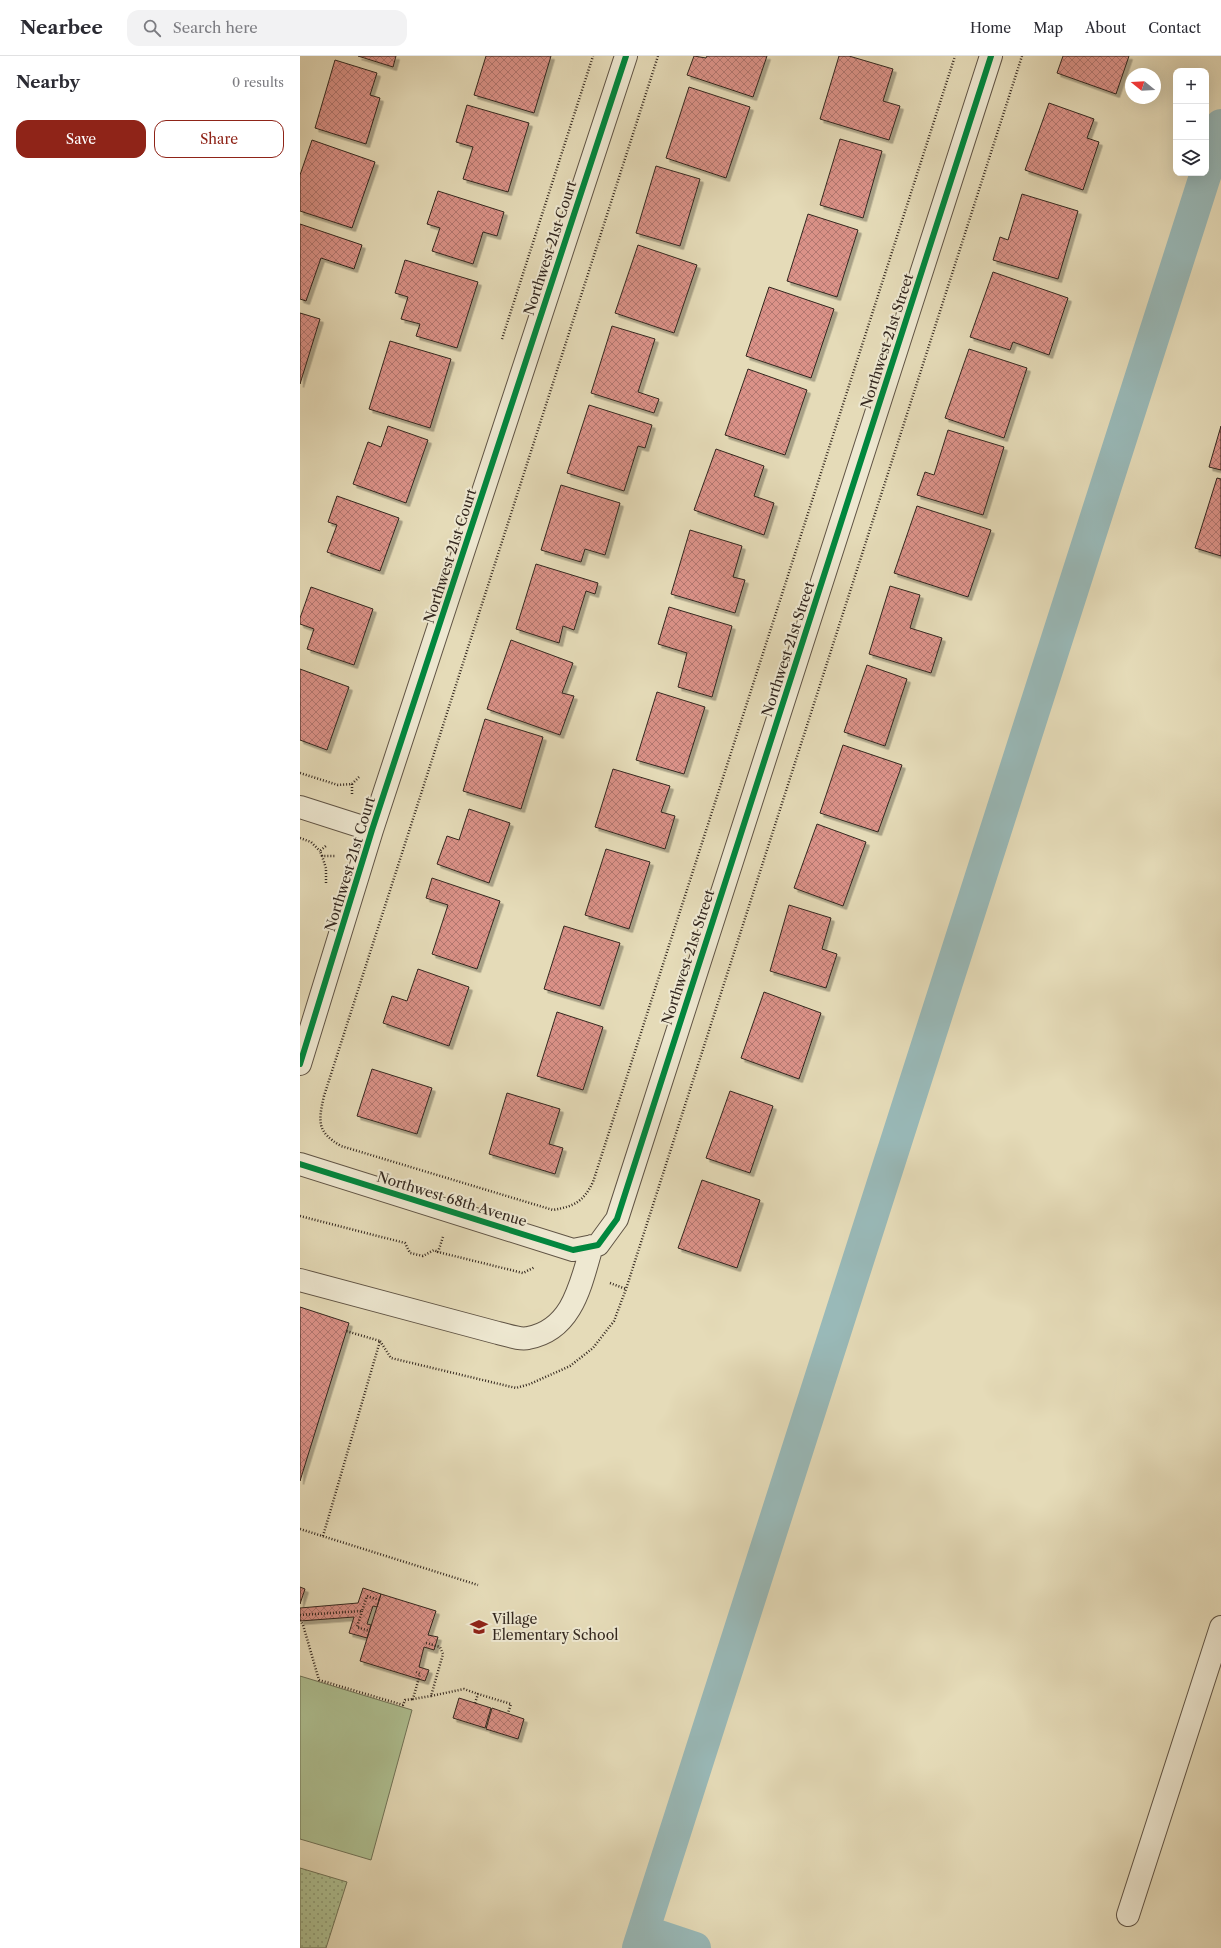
<!DOCTYPE html>
<html lang="en">
<head>
<meta charset="utf-8">
<style>
	:root { --surface:#fff; --page:#f2f2f3; --text:#2b2b33; --muted:#7c7c81; --line:#e1e1e2; --accent:#8f2418 }
	body { margin:0; font-family:"Libre Caslon Text",serif; background:var(--page); color:var(--text) }
	.controls { position:absolute; right:12px; top:12px; display:grid; overflow:hidden; border-radius:8px; box-shadow:0 4px 16px #0002 }
	.controls button { width:36px; height:36px; display:grid; place-items:center; padding:0; border:0; border-bottom:1px solid var(--line); background:var(--surface); color:var(--text); font:20px sans-serif }
	.compass { position:absolute; left:825px; top:12px; width:36px; height:36px; border-radius:50%; background:var(--surface); box-shadow:0 4px 16px #0002; rotate:288deg }
	.list { margin:0; padding:0; list-style:none }
	h2 { display:flex; justify-content:space-between; align-items:center; height:52px; margin:0; padding:0 16px; font-size:17px }
	h2 small { font-size:13px; font-weight:400; color:var(--muted) }
	.actions { display:flex; gap:8px; padding:12px 16px }
	.actions a { flex:1; padding:9px 0; border:1px solid var(--accent); border-radius:12px; text-align:center; font-size:14px; color:var(--accent) }
	.actions .main { background:var(--accent); color:#fff }
	.icon { flex:none; width:22px; height:22px; fill:none; stroke:currentColor; stroke-width:2; stroke-linecap:round; stroke-linejoin:round }
	.map { position:relative; flex:none; width:921px; height:1892px; overflow:hidden }
	header { display:flex; align-items:center; gap:24px; box-sizing:border-box; height:56px; padding:0 20px; background:var(--surface); border-bottom:1px solid var(--line) }
	header strong { font-size:19px }
	nav { display:flex; gap:22px; margin-inline-start:auto; font-size:14px }
	.search { width:280px; height:36px; background:var(--page); display:flex; align-items:center; gap:10px; box-sizing:border-box; padding:0 14px; border-radius:12px; color:var(--muted); font-size:15px }
	main { display:flex }
	aside { flex:1; background:var(--surface) }
	.map>svg:first-child { display:block }
</style>
</head>
<body>
<header>
<strong>Nearbee</strong>
<div class="search"><svg class="icon" aria-label="search" viewBox="0 0 24 24"><circle cx="10" cy="10" r="6"/><path d="M15 15l6 6"/></svg>Search here</div>
<nav><a>Home</a><a>Map</a><a>About</a><a>Contact</a></nav>
</header>
<main>
<aside>
<h2>Nearby<small>0 results</small></h2>
<ul class="list">
</ul>
<div class="actions"><a class="main">Save</a><a>Share</a></div>
</aside>
<div class="map">
<svg width="921" height="1892" viewBox="0 0 921 1892">
	<defs>
		<pattern id="grass-dots" width="8" height="8" patternUnits="userSpaceOnUse"><rect width="8" height="8" fill="#afc193"/><path d="M2 2h.1M6 6h.1" fill="none" stroke="#8f9d77" stroke-width="1.8" stroke-linecap="round"/></pattern>
		<pattern id="building-cross-hatch" width="8" height="8" patternUnits="userSpaceOnUse"><rect width="8" height="8" fill="#db9288"/><path d="M0 0l8 8M0 8l8-8" fill="none" stroke="#b2776f"/></pattern>
		<filter id="shadow"><feDropShadow dx="3.5" dy="3.5" stdDeviation="0" flood-color="#0004"/></filter>
	</defs>
	<rect width="100%" height="100%" fill="#e5dbb8"/>
	<filter id="stains"><feTurbulence type="fractalNoise" baseFrequency=".005" numOctaves="4"/><feColorMatrix values="0 0 0 0 .2 0 0 0 0 .09 0 0 0 0 .02 0 0 0 .5 -.17"/></filter>
	<radialGradient id="worn" r=".72"><stop offset=".6" stop-color="#630" stop-opacity="0"/><stop offset="1" stop-color="#630" stop-opacity=".3"/></radialGradient>
	<path fill="url(#grass-dots)" stroke="#717459" d="M0 1812 47 1826 26 1892H0Z"/>
	<path fill="#afc193" stroke="#717459" d="M0 1620 112 1654 71 1804 0 1783Z"/>
	<g fill="none" stroke-linecap="round" stroke-linejoin="round">
		<path stroke="#99b9b8" stroke-width="32" d="M906 116 921 69
			M344 1875 395 1892
			M338 1892 906 117"/>
	</g>
	<path fill="url(#building-cross-hatch)" stroke="#33271f" filter="url(#shadow)" d="M58 0H96L93 11Z
		M186 0H251L234 57 174 39Z
		M394 0 406 2 407 0H467L453 41 387 19Z
		M539 0H549L593 13 583 45 600 50 589 84 520 63Z
		M763 0H829L816 38 757 17Z
		M35 4 77 17 70 39 80 42 66 88 15 72Z
		M389 31 450 51 426 122 366 102Z
		M749 47 794 63 787 82 799 86 783 134 725 114Z
		M167 49 229 67 208 136 163 123 173 91 156 86Z
		M540 83 582 95 563 162 520 149Z
		M12 84 75 106 52 172 0 155V119Z
		M356 110 400 123 380 190 336 177Z
		M138 135 204 156 197 180 183 176 173 208 132 195 140 172 127 168Z
		M722 138 778 155 758 223 693 204 700 181 708 184Z
		M508 158 558 174 537 241 487 225Z
		M0 168 62 189 54 213 21 202 6 245 0 243Z
		M338 189 397 209 374 277 315 257Z
		M105 204 178 226 157 292 116 280 120 268 101 263 108 241 95 237Z
		M693 216 768 242 749 299 713 286 710 294 670 281Z
		M469 231 534 253 511 322 446 300Z
		M0 257 20 263 0 328Z
		M312 270 355 283 338 336 359 343 354 357 291 337Z
		M90 285 151 303 130 372 69 353Z
		M669 293 727 312 704 382 645 362Z
		M448 313 507 334 485 399 425 379Z
		M289 349 352 369 345 392 338 390 324 435 267 417Z
		M88 370 128 384 106 447 53 428 68 386 81 391Z
		M921 370V414L909 411Z
		M648 374 704 391 683 459 617 439 625 416 634 419Z
		M416 393 464 410 454 440 474 447 464 479 394 454Z
		M917 422 921 423V500L895 492Z
		M261 429 320 447 305 499 285 493 281 506 241 494Z
		M37 440 99 462 80 515 27 496 37 469 28 466Z
		M617 450 691 474 668 541 594 517Z
		M390 474 442 490 433 521 445 524 435 557 371 538Z
		M236 508 298 527 295 538 286 535 274 574 263 570 259 587 216 573Z
		M590 530 620 539 610 572 642 582 631 617 569 598Z
		M11 531 73 553 54 609 7 593 14 573 0 568V562Z
		M369 551 432 570 412 641 378 631 387 597 358 588Z
		M211 584 273 607 262 637 274 640 260 679 187 653Z
		M567 609 607 623 585 690 544 676Z
		M0 613 49 631 27 694 0 684Z
		M357 636 405 651 384 718 336 704Z
		M185 663 243 681 221 753 163 735Z
		M543 689 602 709 578 776 520 757Z
		M313 713 370 730 361 756 375 760 365 793 295 771Z
		M169 753 210 767 189 827 137 808 147 780 159 784Z
		M517 768 566 786 543 850 494 832Z
		M306 793 350 806 329 873 285 859Z
		M132 822 200 845 177 913 132 898 148 849 126 842Z
		M489 849 531 862 522 893 537 898 526 932 470 915Z
		M264 870 320 887 300 950 244 933Z
		M118 913 169 931 149 990 83 967 92 940 107 945Z
		M464 936 521 957 499 1023 441 1002Z
		M257 956 303 971 283 1034 237 1020Z
		M72 1013 132 1032 117 1078 57 1060Z
		M430 1035 473 1050 450 1117 406 1102Z
		M207 1037 260 1053 249 1088 263 1092 255 1118 189 1098Z
		M402 1124 460 1144 437 1212 378 1192Z
		M0 1251 49 1267 0 1425Z
		M0 1531 5 1533 0 1548Z
		M63 1532 81 1538 77 1551 73 1550 67 1568 71 1569 67 1582 49 1577 54 1561 0 1565V1552L58 1547Z
		M81 1538 136 1555 128 1579 138 1581 134 1594 124 1591 119 1611 129 1614 125 1625 60 1605Z
		M159 1642 191 1652 185 1672 153 1662Z
		M192 1652 224 1663 218 1683 186 1673Z"/>
	<g fill="none" stroke-linecap="round" stroke-linejoin="round">
		<g stroke="#605445" stroke-width="24">
			<path id="minor" d="M0 751 72 774
				M0 1008 72 774 326 0
				M0 1108 273 1194 298 1189 317 1163 691 0
				M0 1224 198 1277C207 1279 220 1284 228 1282 273 1274 281 1227 292 1190
				M828 1859 921 1571"/>
		</g>
		<path stroke="#33271f" stroke-width="2.5" stroke-dasharray="1 2" stroke-linecap="butt" d="M358 0 24 1040C18 1066 17 1076 41 1090L253 1154C275 1150 283 1146 293 1126L655 0
			M202 283 293 0
			M0 717 38 729 52 728V739
			M52 728 59 721
			M0 782 11 786 20 795
			M22 800 20 795 27 789
			M26 827V812L22 800H36
			M0 1160 105 1187 110 1197 123 1200 134 1194 138 1196
			M143 1181 138 1196 223 1217 235 1211
			M310 1227 326 1233
			M80 1285 91 1302 216 1332 230 1328 270 1310 293 1292 314 1265 326 1233 722 0
			M0 1473 178 1529
			M23 1480 80 1285 46 1275
			M62 1555 57 1571 69 1575
			M0 1559 62 1555 67 1540 79 1544
			M0 1564 3 1569 19 1624 103 1649 105 1644 113 1643
			M126 1587 140 1591 143 1598 131 1640 164 1633 178 1638
			M116 1616 120 1618 113 1643 131 1640
			M175 1647 178 1638 211 1648 208 1657"/>
		<use href="#minor" stroke="#eee8d1" stroke-width="22"/>
		<g stroke="#eee8d1" stroke-width="8">
			<path id="cycleway" d="M0 1008 72 774 326 0
				M0 1108 273 1194 298 1189 317 1163 691 0"/>
		</g>
		<use href="#cycleway" stroke="#00873e" stroke-width="6"/>
	</g>
	<defs>
		<g id="school-bare" transform="scale(1.38)"><path d="M0-5L7-2L0 1L-7-2ZM-4 1L0 2.5L4 1V4Q0 6-4 4Z" fill="#8f2418" stroke="#eee8d1" stroke-width="2.5" paint-order="stroke"/></g>
	</defs>
	<g fill-rule="evenodd">
		<use href="#school-bare" x="179" y="1571"/>
	</g>
	<g text-anchor="middle" stroke-width="4" stroke-linejoin="round" paint-order="stroke">
		<g font-size="14" fill="#33271f" stroke="#eee8d1">
			<text transform="translate(250 192) rotate(-72)" y="5">Northwest 21st Court</text>
			<text transform="translate(587 285) rotate(-72)" y="5">Northwest 21st Street</text>
			<text transform="translate(150 500) rotate(-72)" y="5">Northwest 21st Court</text>
			<text transform="translate(488 593) rotate(-72)" y="5">Northwest 21st Street</text>
			<text transform="translate(50 808) rotate(-73)" y="5">Northwest 21st Court</text>
			<text transform="translate(388 901) rotate(-72)" y="5">Northwest 21st Street</text>
			<text transform="translate(152 1143) rotate(17)" y="5">Northwest 68th Avenue</text>
		</g>
		<g font-size="14" fill="#33271f" stroke="#eee8d1" text-anchor="start">
			<text x="192" y="1568">Village<tspan x="192" dy="16">Elementary School</tspan></text>
		</g>
	</g>
	<rect width="100%" height="100%" filter="url(#stains)"/>
	<rect width="100%" height="100%" fill="url(#worn)"/>
</svg>
<div class="controls">
<button>+</button>
<button>−</button>
<button><svg class="icon" aria-label="layers" viewBox="0 0 24 24"><path d="M12 4l9 5-9 5-9-5zM3 14l9 5 9-5"/></svg></button>
</div>
<svg class="compass" viewBox="-18 -18 36 36"><path d="M0-13l5 13h-10z" fill="#e53935"/><path d="M0 13l5-13h-10z" fill="#7c7c81"/></svg>
</div>
</main>
</body>
</html>
